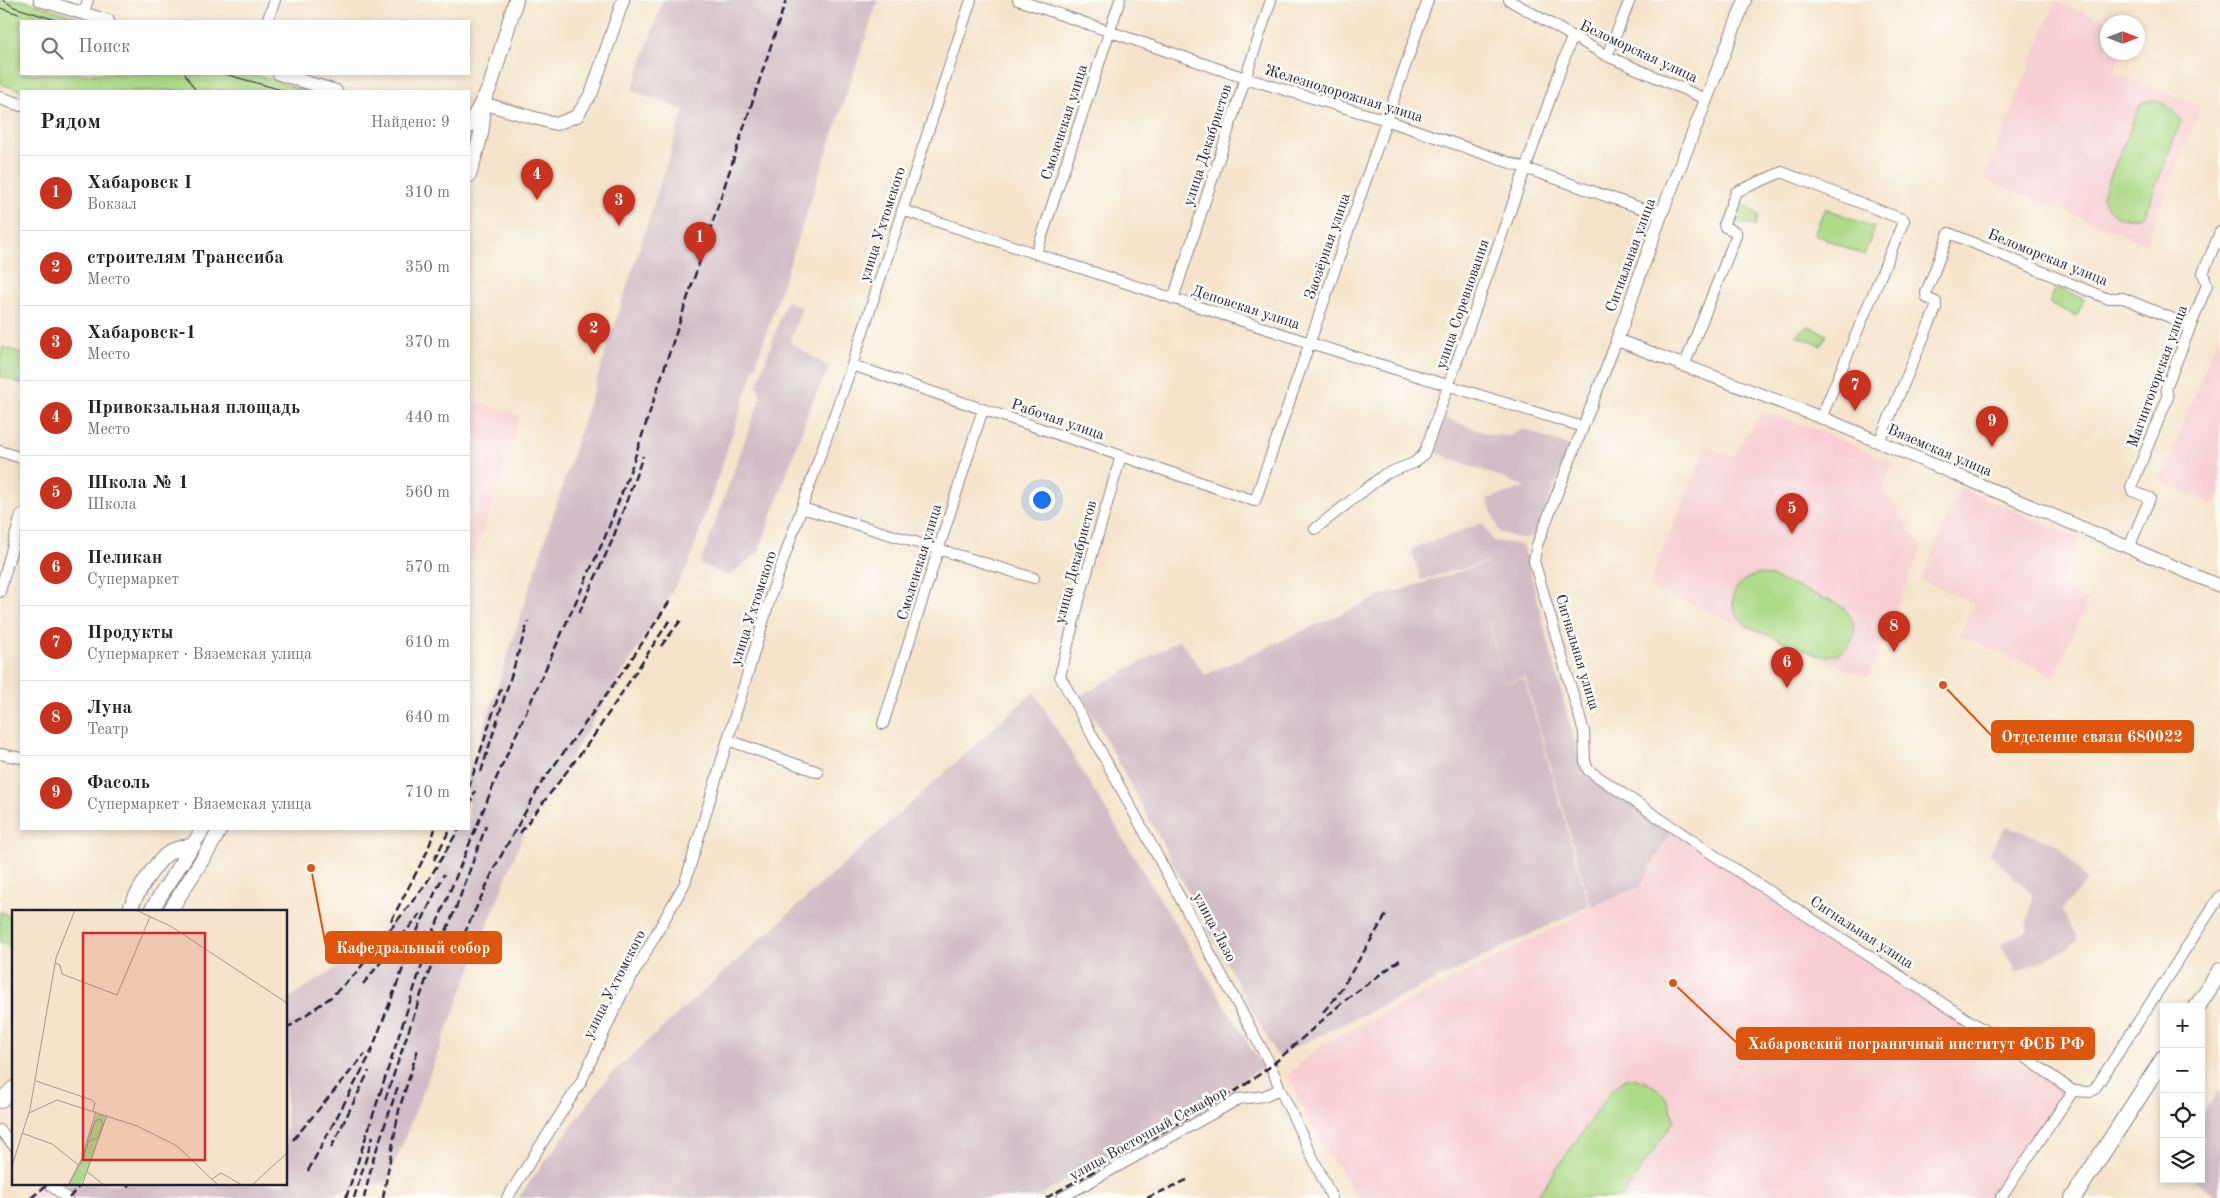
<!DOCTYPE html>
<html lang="ru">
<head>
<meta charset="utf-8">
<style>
	:root { --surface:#fff; --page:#f2f2f2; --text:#222; --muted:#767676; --line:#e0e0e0; --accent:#c8321e }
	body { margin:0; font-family:"Old Standard TT",serif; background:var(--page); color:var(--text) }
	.controls { position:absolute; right:15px; bottom:15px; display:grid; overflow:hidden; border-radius:0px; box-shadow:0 2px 8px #0003 }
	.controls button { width:45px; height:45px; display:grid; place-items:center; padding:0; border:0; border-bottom:1px solid var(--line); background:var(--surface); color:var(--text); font:25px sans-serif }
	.compass { position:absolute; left:2100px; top:15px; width:45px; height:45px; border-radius:50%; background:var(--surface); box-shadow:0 2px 8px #0003; rotate:90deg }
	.you { position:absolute; left:1041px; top:499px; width:18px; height:18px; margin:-12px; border:4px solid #fff; border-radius:50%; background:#1a73e8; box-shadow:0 0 0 8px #1a73e833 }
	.badge { display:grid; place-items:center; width:32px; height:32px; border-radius:50%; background:var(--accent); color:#fff; font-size:16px; font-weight:700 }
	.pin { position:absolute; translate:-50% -41px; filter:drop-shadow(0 1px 2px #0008) }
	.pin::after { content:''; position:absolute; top:26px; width:18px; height:15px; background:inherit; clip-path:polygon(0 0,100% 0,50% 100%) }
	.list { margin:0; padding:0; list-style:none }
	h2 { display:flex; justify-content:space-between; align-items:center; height:65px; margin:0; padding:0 20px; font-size:21px }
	h2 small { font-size:16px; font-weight:400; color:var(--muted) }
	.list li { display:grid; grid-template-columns:32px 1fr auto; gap:15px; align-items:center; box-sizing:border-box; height:75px; padding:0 20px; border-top:1px solid var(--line) }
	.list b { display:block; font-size:19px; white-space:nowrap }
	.list p { margin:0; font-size:16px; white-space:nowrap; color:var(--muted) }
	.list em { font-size:16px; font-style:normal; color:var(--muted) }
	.icon { flex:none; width:28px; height:28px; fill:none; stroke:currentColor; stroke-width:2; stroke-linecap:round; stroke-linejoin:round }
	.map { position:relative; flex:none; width:2220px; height:1198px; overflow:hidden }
	.search { position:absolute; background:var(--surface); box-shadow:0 2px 8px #0003; left:20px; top:20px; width:450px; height:55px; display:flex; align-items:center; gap:12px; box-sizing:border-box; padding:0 18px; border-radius:0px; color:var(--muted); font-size:19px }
	.panel { position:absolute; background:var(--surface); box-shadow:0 2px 8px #0003; left:20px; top:90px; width:450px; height:740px; border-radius:0px }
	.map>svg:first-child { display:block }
</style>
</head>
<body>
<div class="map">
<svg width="2220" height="1198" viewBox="0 0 2220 1198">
	<rect width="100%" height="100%" fill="#fdfcf7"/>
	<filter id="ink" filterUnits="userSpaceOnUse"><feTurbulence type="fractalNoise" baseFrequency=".02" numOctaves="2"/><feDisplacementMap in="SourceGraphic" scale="10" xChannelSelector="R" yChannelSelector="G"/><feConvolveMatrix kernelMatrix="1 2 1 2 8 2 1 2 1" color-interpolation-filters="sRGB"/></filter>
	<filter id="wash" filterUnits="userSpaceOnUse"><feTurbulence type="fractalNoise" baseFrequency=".0096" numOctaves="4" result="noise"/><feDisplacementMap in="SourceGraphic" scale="20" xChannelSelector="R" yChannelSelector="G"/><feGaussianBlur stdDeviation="1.12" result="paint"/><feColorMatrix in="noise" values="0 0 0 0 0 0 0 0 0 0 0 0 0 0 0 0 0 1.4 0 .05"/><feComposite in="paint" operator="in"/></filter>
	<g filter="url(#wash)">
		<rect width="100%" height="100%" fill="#f5e4cb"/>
		<path fill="#f7cfd2" d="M2055 1 2109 22H2108V52L2121 53 2114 72 2201 107 2146 244 1984 179Z
			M2220 331V490L2215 504 2160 482Z
			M469 399 520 416 475 555 469 553Z
			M1761 412 1820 430 1892 463 1883 488 1922 547 1868 678 1648 587 1706 446 1733 457Z
			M1960 488 2078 538 2058 587 2088 600 2055 676 1960 636 1974 603 1986 608 1921 580Z
			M1672 831 2065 1093 1995 1198H1357L1336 1164 1326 1153 1287 1076 1316 1048 1573 919 1572 916 1641 887Z
			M34 1184H39L56 1198H22Z"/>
		<path fill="#d2bdc6" d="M663 0H878L688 566 522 837 388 1181 310 1198H75L63 1184H286V1000L350 959 434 884 452 829H469V775L684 110 632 91Z
			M786 301 802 307 790 342 829 367 812 402 759 551 729 576 700 564 761 396 757 386Z
			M1445 418 1488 434 1509 436 1523 429 1571 447 1534 535 1522 539 1499 532 1487 499 1526 487 1431 451Z
			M1483 523 1493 541 1523 545 1582 771 1672 830 1640 887 1591 907 1525 677 1504 682 1490 624 1498 621 1489 623 1504 683 1524 678 1589 906 1277 1056 1082 695 1180 640 1205 675 1378 597 1487 563 1501 621 1487 562 1421 580 1411 549Z
			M1034 692 1263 1068 1035 1198H518L609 1076Z
			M2006 826 2056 844 2088 880 2061 910 2078 939 2068 949 2017 972 2000 944 2027 931 2032 894 1989 853Z
			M2220 1087V1198L2193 1179H2201V1117Z"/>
		<path fill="#acda87" stroke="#677e61" d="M0 0H22L89 21H21V74H252L307 91H23L0 84Z
			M2153 100C2167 104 2174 109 2181 121L2145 214C2124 224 2110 217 2102 196L2141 103Z
			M1740 203 1759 215 1755 226 1733 221Z
			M1825 208 1875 228 1864 255 1814 234Z
			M2056 287 2084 299 2077 316 2049 303Z
			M1809 326 1827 335 1821 346 1796 335Z
			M3 347 21 353V384L0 376V357Z
			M1760 574 1770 576 1838 604C1868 624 1853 662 1817 655L1749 627C1723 610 1729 580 1760 574Z
			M0 911 14 918V942L11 948 0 942Z
			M1629 1077C1656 1084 1669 1092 1674 1121L1621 1198H1536L1613 1088Z"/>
	</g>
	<g filter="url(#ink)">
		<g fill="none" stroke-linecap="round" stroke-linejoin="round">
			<g stroke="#8c8383" stroke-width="12">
				<path id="minor" d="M1018 0 1245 78 1386 120 1661 215
					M1509 0 1607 56 1706 99
					M83 14 88 0
					M267 21 275 0
					M1607 56 1630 0
					M902 210 1310 343 1583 427
					M1036 254 1120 0
					M1173 299 1271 0
					M1617 340 1537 545 1534 561 1584 732 1585 761 1588 770 1733 868 2021 1054 2073 1091 2090 1092 2094 1090 2220 896
					M852 365 1255 501 1428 0
					M1684 366 1736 236V232L1725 227 1724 223 1736 192 1782 172 1904 220 1821 418
					M1879 442 1936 308V302L1927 298 1926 293 1949 233 2106 298H2123L2191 326
					M0 451 21 458
					M1121 456 1081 593 1060 676 1271 1066 1280 1089 1332 1198
					M802 508 1034 578
					M1315 529 1385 474 1414 463 1424 454 1572 37
					M2129 547 2150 498 2132 491 2131 487 2168 397 2166 388 2207 285 2203 273 2220 232
					M0 592 21 515
					M883 724 983 409
					M728 740 818 772
					M0 754 21 758
					M0 1130 14 1146
					M49 1184 67 1198
					M507 1198 581 1082 622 994 685 883 772 592 852 365 971 0
					M1061 1198 1239 1099 1264 1096 1280 1089
					M2001 1198 2073 1091"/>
			</g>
			<g stroke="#8c8383" stroke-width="14">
				<path id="tertiary" d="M40 0 108 21
					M1745 0 1661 215 1617 340 1825 419 2220 586
					M279 74 336 91
					M0 98 21 105
					M482 103 556 124 577 116 592 92 623 0"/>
			</g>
			<g stroke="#8c8383" stroke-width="16">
				<path id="secondary" d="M469 126 490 87 516 0
					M469 175C476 151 486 128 482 103
					M129 912C134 897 157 858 172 851 179 847 187 847 194 845
					M150 912 203 829
					M169 912 209 849 220 829
					M0 1101 14 1088"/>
			</g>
			<g stroke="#8c8383" stroke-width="18">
				<path id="trunk" d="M2197 1007 2220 971
					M2073 1198 2164 1058"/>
			</g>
			<use href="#minor" stroke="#fff" stroke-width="10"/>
			<use href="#tertiary" stroke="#fff" stroke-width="12"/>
			<use href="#secondary" stroke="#fff" stroke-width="14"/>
			<use href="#trunk" stroke="#fff" stroke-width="16"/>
			<path stroke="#22223b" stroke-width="1" d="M3 0 14 7 59 21
				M0 8 19 14
				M185 74 196 91
				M225 74 285 91"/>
			<path stroke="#22223b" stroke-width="2.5" stroke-dasharray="8 4" stroke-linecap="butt" d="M579 613 612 541 643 456
				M661 646 681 620
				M481 772 528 622
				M469 787 502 685
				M469 806 475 791
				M520 833 593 737 671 618
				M434 860 450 829
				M391 921 427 852 435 829
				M454 956 496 865 542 782 627 666 671 599
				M363 984 420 914
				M1323 1012 1337 996 1386 915
				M286 1029 331 997 356 973 426 884 459 829
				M385 1100 427 977 457 905 486 826
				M293 1140 365 1054
				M331 1148 369 1071
				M308 1171 369 1057 418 929 444 874
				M127 1187 129 1184
				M31 1198 48 1184
				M69 1198 81 1184
				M346 1198 430 940 496 779 605 537 632 466 786 0
				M354 1198 373 1136
				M364 1198 373 1160 399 1083
				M383 1198 399 1110 418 1049
				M1046 1198 1242 1087 1271 1066 1344 1001 1400 960
				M1147 1198 1189 1179"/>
		</g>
	</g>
	<g text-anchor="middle" stroke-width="5" stroke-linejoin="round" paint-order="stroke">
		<g font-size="15" fill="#22223b" stroke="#fdfcf7">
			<text transform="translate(1639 51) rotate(25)" y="5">Беломорская улица</text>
			<text transform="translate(1344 93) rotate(17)" y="5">Железнодорожная улица</text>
			<text transform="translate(1064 122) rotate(-72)" y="5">Смоленская улица</text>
			<text transform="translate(1207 145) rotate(-72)" y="5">улица Декабристов</text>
			<text transform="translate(882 224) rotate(-72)" y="5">улица Ухтомского</text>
			<text transform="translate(1327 246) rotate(-71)" y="5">Заозёрная улица</text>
			<text transform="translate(1630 255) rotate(-70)" y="5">Сигнальная улица</text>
			<text transform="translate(2048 257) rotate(22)" y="5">Беломорская улица</text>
			<text transform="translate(1462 304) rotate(-71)" y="5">улица Соревнования</text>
			<text transform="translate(1246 307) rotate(18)" y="5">Деповская улица</text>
			<text transform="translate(2157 376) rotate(-70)" y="5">Магнитогорская улица</text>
			<text transform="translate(1058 419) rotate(19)" y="5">Рабочая улица</text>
			<text transform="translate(1940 450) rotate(23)" y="5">Вяземская улица</text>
			<text transform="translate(919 562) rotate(-73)" y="5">Смоленская улица</text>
			<text transform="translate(1075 562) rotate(-75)" y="5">улица Декабристов</text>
			<text transform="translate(753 608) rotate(-72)" y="5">улица Ухтомского</text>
			<text transform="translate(1578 652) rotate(73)" y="5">Сигнальная улица</text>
			<text transform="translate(1215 927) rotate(62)" y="5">улица Лазо</text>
			<text transform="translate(1862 932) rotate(33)" y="5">Сигнальная улица</text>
			<text transform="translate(614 984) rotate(-63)" y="5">улица Ухтомского</text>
			<text transform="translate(1148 1133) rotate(-29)" y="5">улица Восточный Семафор</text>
		</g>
	</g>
	<g transform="translate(12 910)">
		<rect width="275" height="275" fill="#f5e4cb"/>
		<path d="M85 203 94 206 76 261 67 254ZM67 257 75 263 68 275H58Z" fill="#acda87"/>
		<path fill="none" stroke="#a19691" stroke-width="1" d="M124 0 160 17 275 93M43 53 48 55 50 64 105 85 138 7M24 171 80 190 83 193 81 201M17 203 45 190 125 216 165 236 206 275M10 223 40 234 92 275M0 256 18 199 44 48 63 0M200 269 209 263 230 275M56 275 70 248 84 201M57 275 71 249 83 211 88 209 91 214 87 227 78 231M70 275 95 205M240 275 275 243"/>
		<path fill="#d62828" fill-opacity="0.15" stroke="#d62828" stroke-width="2.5" d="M71 23H193V250H71Z"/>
		<rect width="275" height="275" fill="none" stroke="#22223b" stroke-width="2.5"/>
	</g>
	<path fill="none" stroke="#de560e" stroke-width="2" d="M1943 685L1992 736M311 868L326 947M1673 983L1737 1043"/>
	<g fill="#de560e" stroke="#fdfcf7" stroke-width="2">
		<circle cx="1943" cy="685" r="5"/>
		<circle cx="311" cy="868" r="5"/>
		<circle cx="1673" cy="983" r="5"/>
	</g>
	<g fill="#de560e" stroke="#de560e" stroke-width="2">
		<rect x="1992" y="721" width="201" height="31" rx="5"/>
		<rect x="326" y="932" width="175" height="31" rx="5"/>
		<rect x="1737" y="1028" width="357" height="31" rx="5"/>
	</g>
	<g font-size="16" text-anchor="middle" font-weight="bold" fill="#fff">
		<text x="2092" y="742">Отделение связи 680022</text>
		<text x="413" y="953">Кафедральный собор</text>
		<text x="1916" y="1049">Хабаровский пограничный институт ФСБ РФ</text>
	</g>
</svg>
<div class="controls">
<button>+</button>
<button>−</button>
<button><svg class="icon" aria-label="locate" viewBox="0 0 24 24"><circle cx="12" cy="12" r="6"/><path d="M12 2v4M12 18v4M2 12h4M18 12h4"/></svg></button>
<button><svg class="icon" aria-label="layers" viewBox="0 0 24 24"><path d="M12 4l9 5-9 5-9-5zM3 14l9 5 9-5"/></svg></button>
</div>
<svg class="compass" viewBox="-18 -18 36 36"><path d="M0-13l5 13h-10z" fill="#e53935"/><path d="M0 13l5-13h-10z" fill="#767676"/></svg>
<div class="you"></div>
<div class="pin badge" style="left:700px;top:263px">1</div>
<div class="pin badge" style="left:594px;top:354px">2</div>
<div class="pin badge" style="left:619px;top:226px">3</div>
<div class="pin badge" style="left:537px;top:200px">4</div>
<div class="pin badge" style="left:1792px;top:534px">5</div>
<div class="pin badge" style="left:1787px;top:688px">6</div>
<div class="pin badge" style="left:1855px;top:411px">7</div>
<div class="pin badge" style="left:1894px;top:652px">8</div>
<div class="pin badge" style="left:1992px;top:447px">9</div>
<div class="search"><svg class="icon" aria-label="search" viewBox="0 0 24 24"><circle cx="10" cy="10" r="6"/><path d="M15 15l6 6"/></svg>Поиск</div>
<section class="panel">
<h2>Рядом<small>Найдено: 9</small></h2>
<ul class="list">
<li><span class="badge">1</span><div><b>Хабаровск I</b><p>Вокзал</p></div><em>310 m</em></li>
<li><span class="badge">2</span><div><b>строителям Транссиба</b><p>Место</p></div><em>350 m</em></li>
<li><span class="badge">3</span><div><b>Хабаровск-1</b><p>Место</p></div><em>370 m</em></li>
<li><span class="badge">4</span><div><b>Привокзальная площадь</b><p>Место</p></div><em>440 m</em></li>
<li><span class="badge">5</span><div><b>Школа № 1</b><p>Школа</p></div><em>560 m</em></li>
<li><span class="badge">6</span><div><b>Пеликан</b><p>Супермаркет</p></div><em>570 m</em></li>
<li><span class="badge">7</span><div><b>Продукты</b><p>Супермаркет · Вяземская улица</p></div><em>610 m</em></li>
<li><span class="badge">8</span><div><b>Луна</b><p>Театр</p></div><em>640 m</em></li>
<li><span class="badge">9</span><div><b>Фасоль</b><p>Супермаркет · Вяземская улица</p></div><em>710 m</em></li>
</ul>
</section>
</div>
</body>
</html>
